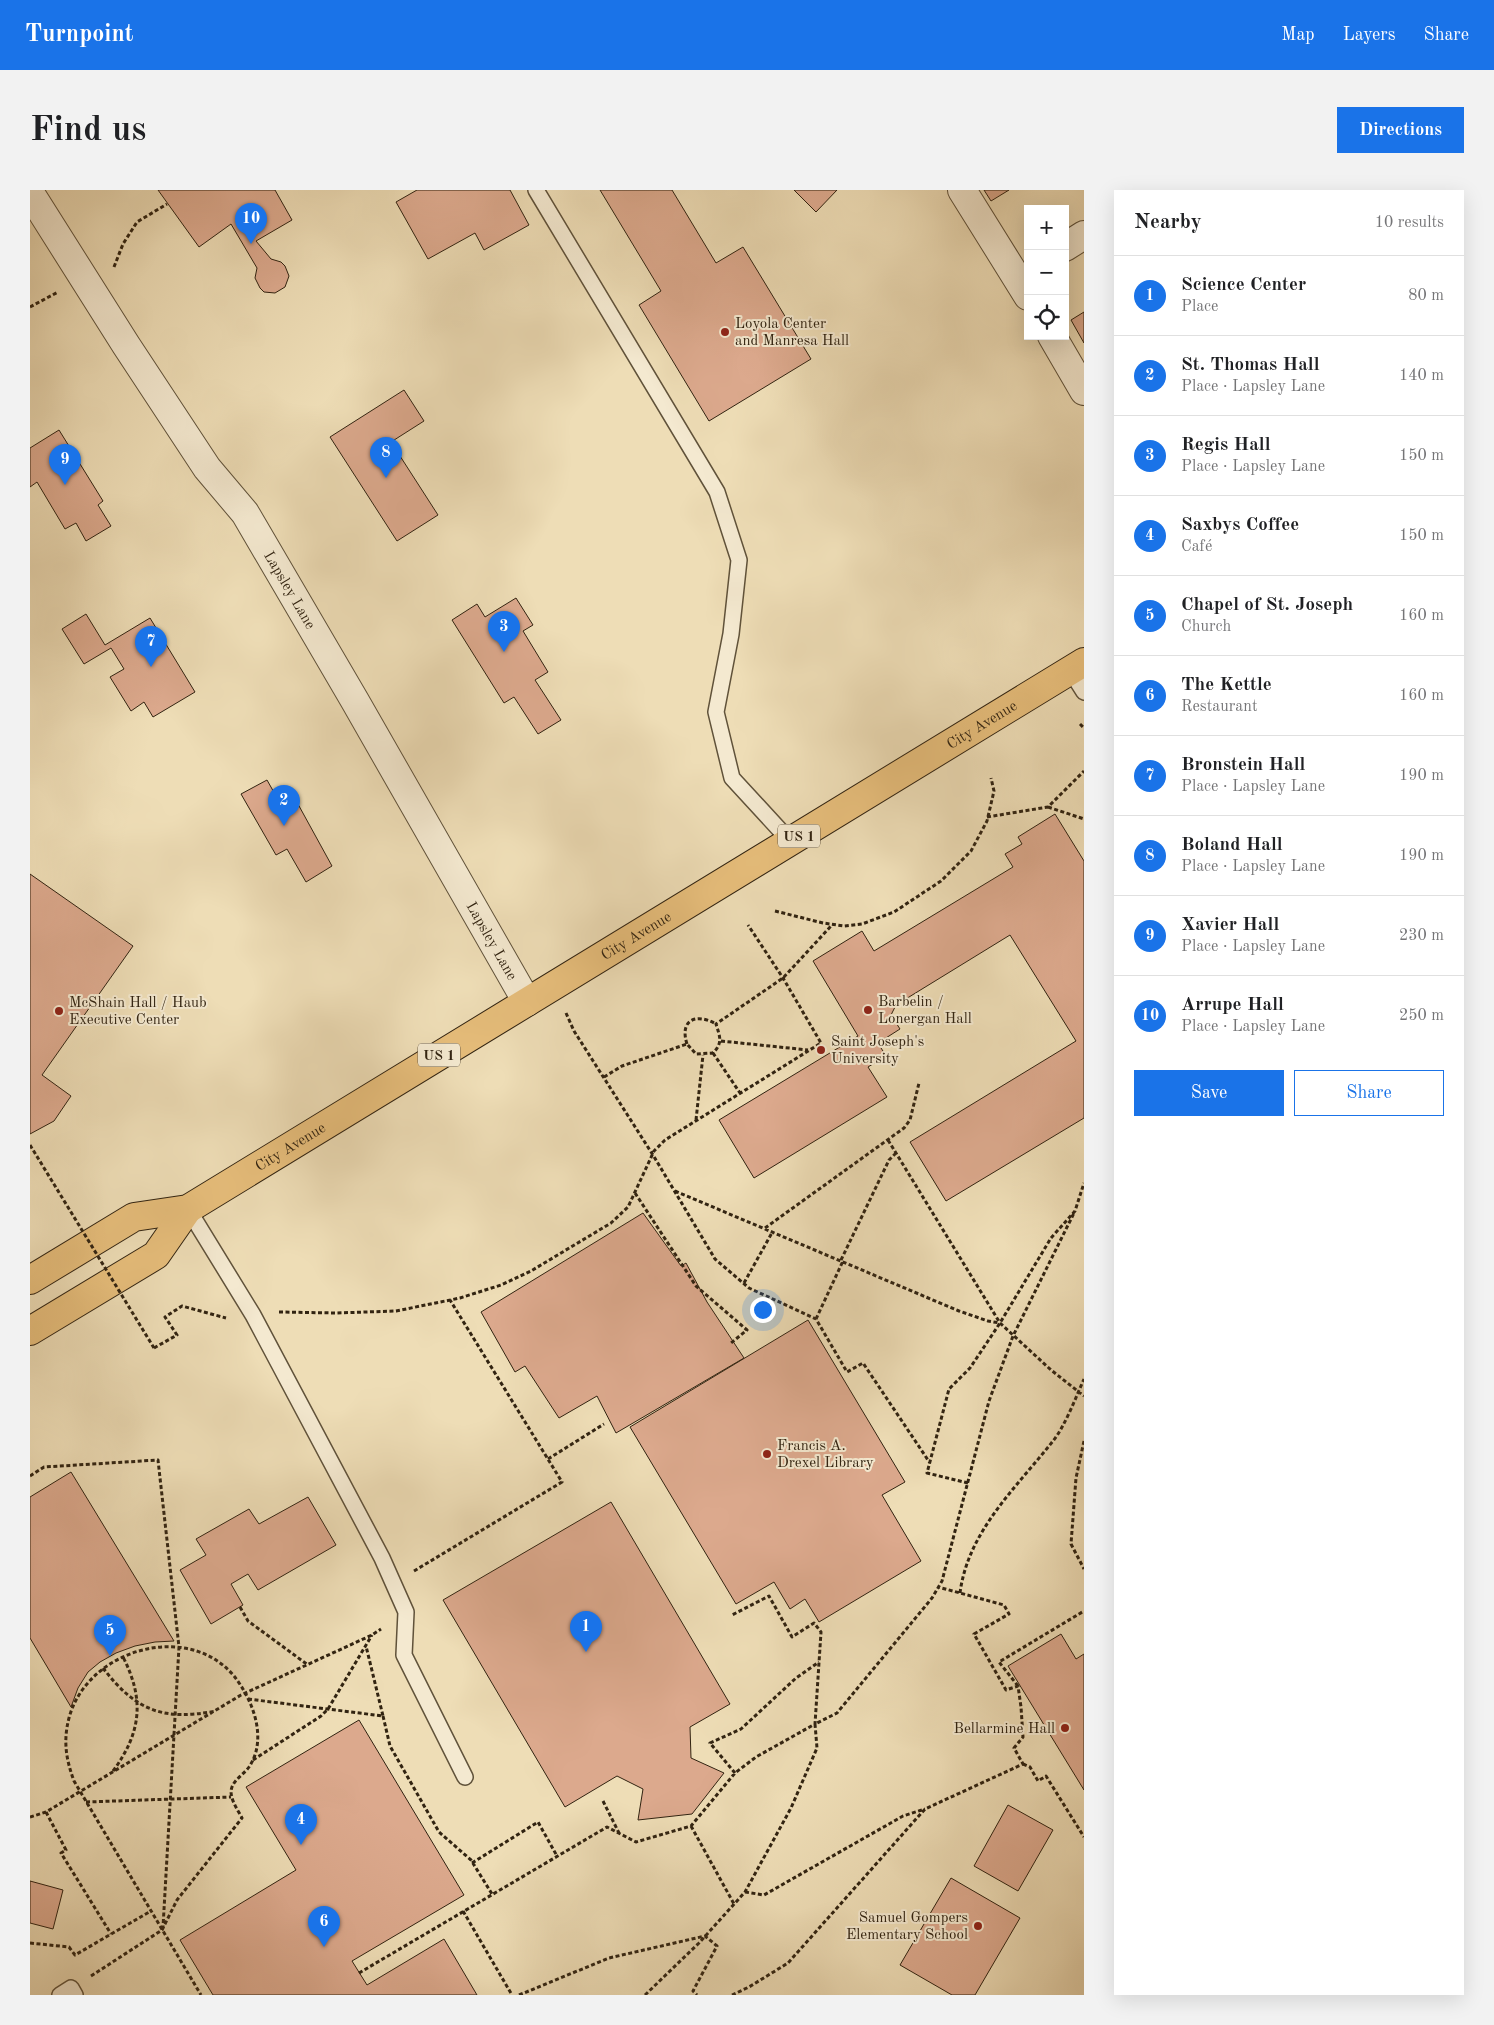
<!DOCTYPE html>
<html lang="en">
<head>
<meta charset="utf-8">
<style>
	:root { --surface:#fff; --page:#f2f2f2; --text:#202124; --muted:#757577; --line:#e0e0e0; --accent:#1a73e8 }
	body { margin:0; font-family:"Old Standard TT",serif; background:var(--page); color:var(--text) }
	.controls { position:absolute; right:15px; top:15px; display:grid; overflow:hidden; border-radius:0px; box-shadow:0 5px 20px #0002 }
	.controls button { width:45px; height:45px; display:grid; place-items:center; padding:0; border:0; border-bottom:1px solid var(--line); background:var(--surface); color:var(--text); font:25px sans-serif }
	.you { position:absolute; left:732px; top:1119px; width:18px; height:18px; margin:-12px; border:4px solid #fff; border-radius:50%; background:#1a73e8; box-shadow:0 0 0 8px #1a73e833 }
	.badge { display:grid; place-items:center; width:32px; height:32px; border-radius:50%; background:var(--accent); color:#fff; font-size:16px; font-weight:700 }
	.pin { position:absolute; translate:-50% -41px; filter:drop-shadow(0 1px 2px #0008) }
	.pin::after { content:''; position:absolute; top:26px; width:18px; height:15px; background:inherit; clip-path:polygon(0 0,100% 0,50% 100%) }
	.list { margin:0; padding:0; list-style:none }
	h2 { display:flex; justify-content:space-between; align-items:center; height:65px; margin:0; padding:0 20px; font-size:21px }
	h2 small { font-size:16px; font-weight:400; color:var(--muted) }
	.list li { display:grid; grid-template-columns:32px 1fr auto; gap:15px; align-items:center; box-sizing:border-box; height:80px; padding:0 20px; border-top:1px solid var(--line) }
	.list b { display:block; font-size:19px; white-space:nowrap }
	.list p { margin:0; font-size:16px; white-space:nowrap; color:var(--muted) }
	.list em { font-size:16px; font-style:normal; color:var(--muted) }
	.actions { display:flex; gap:10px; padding:15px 20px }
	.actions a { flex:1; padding:11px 0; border:1px solid var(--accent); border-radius:0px; text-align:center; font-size:18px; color:var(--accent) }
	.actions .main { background:var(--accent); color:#fff }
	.icon { flex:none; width:28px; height:28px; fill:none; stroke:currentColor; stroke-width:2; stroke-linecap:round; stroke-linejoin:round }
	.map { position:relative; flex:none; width:1054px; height:1805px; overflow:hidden; border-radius:0px }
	header { display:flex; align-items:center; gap:30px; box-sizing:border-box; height:70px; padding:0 25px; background:var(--accent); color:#fff }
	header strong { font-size:24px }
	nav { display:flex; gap:28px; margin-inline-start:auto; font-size:18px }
	.intro { display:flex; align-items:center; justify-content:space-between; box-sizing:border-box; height:120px; padding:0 30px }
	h1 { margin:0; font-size:35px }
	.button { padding:12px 22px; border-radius:0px; background:var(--accent); color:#fff; font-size:18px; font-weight:700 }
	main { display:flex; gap:30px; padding:0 30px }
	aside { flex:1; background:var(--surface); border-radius:0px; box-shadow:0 5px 20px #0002 }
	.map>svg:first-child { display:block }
</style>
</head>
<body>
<header>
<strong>Turnpoint</strong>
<nav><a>Map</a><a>Layers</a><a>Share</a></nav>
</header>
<div class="intro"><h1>Find us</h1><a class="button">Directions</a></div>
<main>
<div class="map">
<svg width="1054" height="1805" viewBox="0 0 1054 1805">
	<rect width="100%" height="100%" fill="#eeddb6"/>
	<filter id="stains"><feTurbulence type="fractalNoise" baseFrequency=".004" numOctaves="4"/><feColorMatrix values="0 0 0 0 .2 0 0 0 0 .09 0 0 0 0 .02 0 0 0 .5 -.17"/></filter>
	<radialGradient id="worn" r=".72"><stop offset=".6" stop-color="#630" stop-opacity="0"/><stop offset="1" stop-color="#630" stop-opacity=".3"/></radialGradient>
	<path fill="#dca98d" stroke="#312311" d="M128 0H245L262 30 226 51 241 69 251 72 255 76 259 86 255 97 245 103 234 102 230 98 225 88 227 78 201 34 169 57Z
		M387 0H480L499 35 454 60 445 43 398 69 366 12Z
		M570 0H642L686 73 713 57 781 169 679 231 609 115 631 101Z
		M764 0H807L786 22Z
		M954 0H979L961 11Z
		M1054 122V153L1041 130Z
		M374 200 394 231 361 252 408 325 367 351 300 247Z
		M29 240 73 311 68 315 81 336 56 351 46 333 35 339 7 292 0 297V258Z
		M486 408 503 435 493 441 518 482 505 490 531 530 508 544 484 507 474 513 422 430 447 414 455 427Z
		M56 424 75 455 120 428 165 502 123 527 114 512 101 521 80 487 94 479 81 458 54 474 32 439Z
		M237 590 250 613 263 605 302 676 276 692 257 659 246 665 211 604Z
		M1025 624 1054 671V928L916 1011 880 952 1046 851 980 745 866 815 861 825 870 839 848 853 856 866 838 877 857 907 724 988 689 930 828 846 783 771 832 741 844 761 983 677 975 664 992 654 988 647Z
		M0 684 103 756 12 885 41 906 24 931 0 944Z
		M613 1023 651 1076 656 1073 677 1112 714 1168 586 1243 567 1206 529 1228 495 1176 485 1182 451 1122Z
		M778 1130 875 1292 852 1305 891 1371 789 1432 775 1409 760 1419 744 1392 706 1414 600 1237Z
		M41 1282 144 1451 125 1452 105 1456 86 1463 70 1472 58 1482 48 1498 41 1517 0 1448V1307Z
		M278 1307 306 1355 228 1400 218 1384 201 1394 213 1415 181 1434 150 1380 176 1365 166 1349 219 1319 229 1334Z
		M581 1312 700 1514 660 1537 661 1568 694 1583 662 1624 608 1630 613 1599 587 1586 535 1617 413 1410Z
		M1031 1444 1046 1469 1054 1464V1600L978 1476Z
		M329 1530 434 1705 322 1771 337 1795 414 1749 447 1805H183L150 1750 266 1680 216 1597Z
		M978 1615 1023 1640 988 1701 944 1676Z
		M921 1688 990 1728 945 1805H922L870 1775Z
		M0 1691 33 1700 23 1739 0 1733Z"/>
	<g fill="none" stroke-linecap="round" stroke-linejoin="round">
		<g stroke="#60523a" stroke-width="18">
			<path id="lane" d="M506 0 687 302 709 370 701 444 686 522 702 588 760 651
				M1040 480 1054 502
				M158 1019 223 1125 352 1368 376 1422 374 1465 435 1587
				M30 1805 41 1798 45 1805"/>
		</g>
		<g stroke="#60523a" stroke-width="30">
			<g id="street">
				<path d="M932 0 998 106"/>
				<path id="s1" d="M0 3 96 155 177 278 215 323 325 511 497 812"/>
				<path d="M1035 57 1054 45"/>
				<path d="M1022 146 1054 201"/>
			</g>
		</g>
		<g stroke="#312311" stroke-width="30">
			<g id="highway">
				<path id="s2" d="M0 1090 104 1027 158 1019 1054 472"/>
				<path d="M0 1141 126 1065 158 1019"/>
			</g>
		</g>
		<path stroke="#312311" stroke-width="3" stroke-dasharray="4 2.5" stroke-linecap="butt" d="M84 77 93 54 107 32 137 14
			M0 117 28 102
			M1050 534 1054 538
			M1018 617 1054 629
			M957 627 1018 617 1054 581
			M745 721 793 733 814 736 832 734 864 722 911 691 941 661 957 631 964 601 961 588
			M536 823 544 841 623 965 685 1069 719 1098 786 1129 817 1182 833 1173 900 1273
			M691 851 778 860
			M657 854C649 829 667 823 686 834
			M683 863 710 903
			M574 887 592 876 657 854 666 864 683 863C693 853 690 847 686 834L753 788 802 735
			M666 930 673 865
			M858 950 970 1133 1021 1180 1054 1206
			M645 1001 929 1121 958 1131 970 1133
			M605 1003 666 1096 717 1140 701 1153
			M735 1038 874 938 880 930 889 893
			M811 1070 859 970 866 963
			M714 1093 743 1041
			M249 1122 306 1123 366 1121 430 1108 471 1095 501 1081 581 1033 598 1017 624 961 635 950 791 853 753 788 718 735
			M786 1129 813 1071
			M124 1158 147 1145 135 1127 152 1116 196 1128
			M1054 1251 1046 1288 1041 1354 1054 1379
			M518 1269 574 1234
			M0 1286 14 1277 128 1270 149 1457 133 1737
			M938 1293 897 1283 919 1199 940 1178 970 1133 1021 1048 1045 1021 1054 993
			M384 1381 532 1292 420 1110
			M930 1403C938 1341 986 1298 1023 1251 1035 1236 1046 1207 1054 1189
			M210 1417 218 1431 278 1475
			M73 1478C106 1521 133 1531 186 1521
			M988 1496 969 1472 1054 1421
			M218 1509 353 1526 336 1456
			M353 1526 360 1556 409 1642 441 1670 462 1704
			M223 1570 291 1526 298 1519 342 1445
			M993 1574 1000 1577 1008 1591 1016 1586 1054 1647
			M83 1581C111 1543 115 1510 93 1467
			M705 1583 680 1553 711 1539 766 1488 789 1472
			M573 1611 589 1643
			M56 1612 201 1607
			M16 1622 36 1660 31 1663 81 1744
			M0 1627 16 1622 211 1505 342 1445 351 1439
			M661 1636 704 1714
			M442 1673 508 1632 527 1666
			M715 1702 734 1705 873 1626 895 1619
			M433 1721 482 1805
			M0 1753 39 1757 45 1765 121 1721
			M329 1783 577 1637 606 1652 661 1636 705 1583 726 1567 785 1534 791 1442 784 1433 762 1447 739 1406 702 1425
			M61 1786 132 1740 147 1710 212 1628C208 1620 198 1607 202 1597 205 1589 214 1584 219 1577 238 1549 223 1510 204 1486 157 1430 57 1460 39 1528 33 1551 36 1569 44 1591L171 1805
			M489 1805 579 1768 675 1746 687 1756 663 1801 667 1805
			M615 1805 669 1753 715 1702 761 1618 787 1558 785 1534 807 1523 902 1408 912 1391 959 1211 983 1146 1045 1021
			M702 1805 719 1797 758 1773 895 1619 993 1574 984 1558 993 1547 991 1517 988 1496 976 1500 944 1444 979 1424 974 1415 908 1397"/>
		<use href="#lane" stroke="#f4e9d0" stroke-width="15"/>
		<use href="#street" stroke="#f4e9d0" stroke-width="28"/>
		<use href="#highway" stroke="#e7be7b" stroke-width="28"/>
		<path stroke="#312311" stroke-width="3" stroke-dasharray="4 2.5" stroke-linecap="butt" d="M0 955 124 1158"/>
	</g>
	<g fill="#8f2418" stroke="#f4e9d0" stroke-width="2">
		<circle cx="695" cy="142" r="5"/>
		<circle cx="838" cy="820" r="5"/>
		<circle cx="29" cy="821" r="5"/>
		<circle cx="791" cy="860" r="5"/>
		<circle cx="737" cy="1264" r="5"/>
		<circle cx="1035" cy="1538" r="5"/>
		<circle cx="948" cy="1736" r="5"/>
	</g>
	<g text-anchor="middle" stroke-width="4" stroke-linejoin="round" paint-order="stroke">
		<g fill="#f4e9d0" stroke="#6c5e4a" stroke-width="1">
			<rect x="748" y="634.5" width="42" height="23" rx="4"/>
			<rect x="388" y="853.5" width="42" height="23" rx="4"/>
		</g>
		<g font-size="14" font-weight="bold" fill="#312311">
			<text x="769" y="651">US 1</text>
			<text x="409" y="870">US 1</text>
		</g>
		<g font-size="15" fill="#312311" stroke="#f4e9d0" text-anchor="start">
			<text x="705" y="138">Loyola Center<tspan x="705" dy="17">and Manresa Hall</tspan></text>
			<text x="848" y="816">Barbelin /<tspan x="848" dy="17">Lonergan Hall</tspan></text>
			<text x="39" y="817">McShain Hall / Haub<tspan x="39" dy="17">Executive Center</tspan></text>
			<text x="801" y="856">Saint Joseph's<tspan x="801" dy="17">University</tspan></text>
			<text x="747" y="1260">Francis A.<tspan x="747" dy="17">Drexel Library</tspan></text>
			<text x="1025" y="1543" text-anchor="end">Bellarmine Hall</text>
			<text x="938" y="1732" text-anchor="end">Samuel Gompers<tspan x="938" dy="17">Elementary School</tspan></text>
		</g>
		<g font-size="15" fill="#312311" stroke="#f4e9d0">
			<text dy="5" stroke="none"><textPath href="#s1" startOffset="475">Lapsley Lane</textPath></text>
			<text dy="5" stroke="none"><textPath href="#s2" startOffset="1106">City Avenue</textPath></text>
			<text dy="5" stroke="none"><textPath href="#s2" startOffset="701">City Avenue</textPath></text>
			<text dy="5" stroke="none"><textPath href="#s1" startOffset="880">Lapsley Lane</textPath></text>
			<text dy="5" stroke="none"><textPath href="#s2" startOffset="296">City Avenue</textPath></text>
		</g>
	</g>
	<rect width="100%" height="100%" filter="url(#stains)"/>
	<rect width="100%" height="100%" fill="url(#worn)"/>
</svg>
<div class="controls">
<button>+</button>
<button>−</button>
<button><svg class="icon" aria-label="locate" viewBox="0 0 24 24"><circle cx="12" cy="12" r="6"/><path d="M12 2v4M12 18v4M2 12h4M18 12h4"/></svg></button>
</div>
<div class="you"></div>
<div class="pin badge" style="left:556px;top:1462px">1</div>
<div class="pin badge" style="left:254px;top:636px">2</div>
<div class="pin badge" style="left:474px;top:462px">3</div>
<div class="pin badge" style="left:271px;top:1655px">4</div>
<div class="pin badge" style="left:80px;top:1466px">5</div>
<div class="pin badge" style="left:294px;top:1757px">6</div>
<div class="pin badge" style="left:121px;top:477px">7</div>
<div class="pin badge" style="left:356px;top:288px">8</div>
<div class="pin badge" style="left:35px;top:295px">9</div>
<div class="pin badge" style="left:221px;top:54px">10</div>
</div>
<aside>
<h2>Nearby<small>10 results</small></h2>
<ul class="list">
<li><span class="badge">1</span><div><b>Science Center</b><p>Place</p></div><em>80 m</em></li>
<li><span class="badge">2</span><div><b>St. Thomas Hall</b><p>Place · Lapsley Lane</p></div><em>140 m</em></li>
<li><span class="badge">3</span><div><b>Regis Hall</b><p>Place · Lapsley Lane</p></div><em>150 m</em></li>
<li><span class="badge">4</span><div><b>Saxbys Coffee</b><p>Café</p></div><em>150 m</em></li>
<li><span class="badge">5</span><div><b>Chapel of St. Joseph</b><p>Church</p></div><em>160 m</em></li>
<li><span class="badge">6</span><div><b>The Kettle</b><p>Restaurant</p></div><em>160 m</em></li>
<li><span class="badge">7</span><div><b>Bronstein Hall</b><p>Place · Lapsley Lane</p></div><em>190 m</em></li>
<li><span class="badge">8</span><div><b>Boland Hall</b><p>Place · Lapsley Lane</p></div><em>190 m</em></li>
<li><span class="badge">9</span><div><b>Xavier Hall</b><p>Place · Lapsley Lane</p></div><em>230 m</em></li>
<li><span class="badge">10</span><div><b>Arrupe Hall</b><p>Place · Lapsley Lane</p></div><em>250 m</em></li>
</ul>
<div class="actions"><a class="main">Save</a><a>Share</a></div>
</aside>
</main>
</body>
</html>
